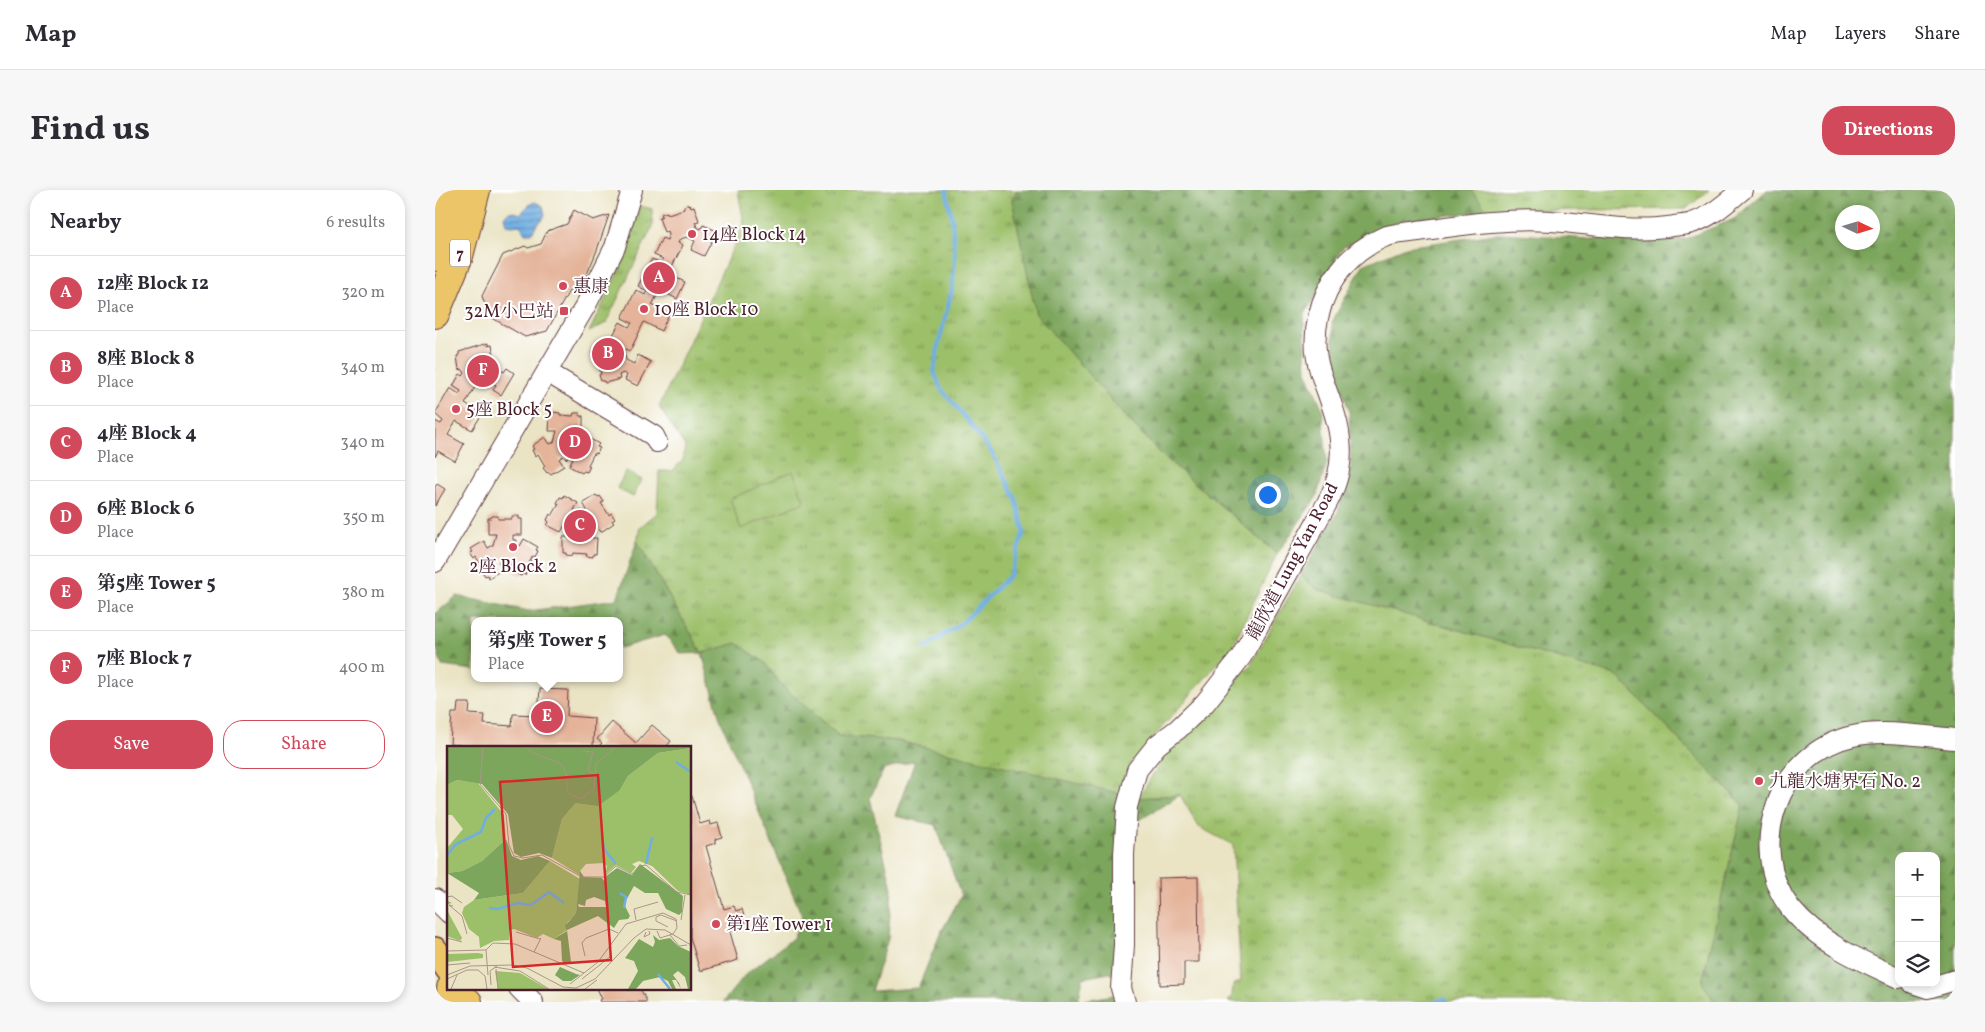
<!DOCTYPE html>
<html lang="en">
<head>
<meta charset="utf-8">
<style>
	:root { --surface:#fff; --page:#f7f7f7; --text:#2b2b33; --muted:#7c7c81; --line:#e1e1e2; --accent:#d1495b }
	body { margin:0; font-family:Vollkorn,"Noto Serif TC",serif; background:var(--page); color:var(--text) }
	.controls { position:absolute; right:15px; bottom:15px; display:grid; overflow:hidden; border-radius:10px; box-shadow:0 2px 8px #0003 }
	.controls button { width:45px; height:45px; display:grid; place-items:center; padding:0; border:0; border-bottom:1px solid var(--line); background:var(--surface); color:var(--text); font:25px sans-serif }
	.compass { position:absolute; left:1400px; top:15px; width:45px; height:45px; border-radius:50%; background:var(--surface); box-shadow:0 2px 8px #0003; rotate:94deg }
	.you { position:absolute; left:832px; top:304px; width:18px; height:18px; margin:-12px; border:4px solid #fff; border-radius:50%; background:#1a73e8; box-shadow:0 0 0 8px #1a73e833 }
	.badge { display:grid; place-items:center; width:32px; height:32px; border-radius:50%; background:var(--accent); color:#fff; font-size:16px; font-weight:700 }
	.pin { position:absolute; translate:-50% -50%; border:2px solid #fff; box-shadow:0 1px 5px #0006 }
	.popup { position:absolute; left:36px; top:427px; width:152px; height:65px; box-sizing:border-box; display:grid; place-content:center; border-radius:10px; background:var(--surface); filter:drop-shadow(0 1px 4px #0005); font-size:16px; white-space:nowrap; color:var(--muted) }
	.popup b { font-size:19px; color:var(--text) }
	.popup::after { content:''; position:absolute; left:50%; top:100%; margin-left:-10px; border:10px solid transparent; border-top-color:var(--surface) }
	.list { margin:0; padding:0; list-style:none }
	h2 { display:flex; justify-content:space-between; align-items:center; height:65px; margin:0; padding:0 20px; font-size:21px }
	h2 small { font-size:16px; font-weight:400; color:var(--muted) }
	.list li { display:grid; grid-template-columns:32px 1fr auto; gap:15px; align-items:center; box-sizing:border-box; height:75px; padding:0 20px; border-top:1px solid var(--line) }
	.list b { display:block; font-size:19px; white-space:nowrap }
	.list p { margin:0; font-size:16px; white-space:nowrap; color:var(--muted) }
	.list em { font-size:16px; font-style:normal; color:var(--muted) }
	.actions { display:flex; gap:10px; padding:15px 20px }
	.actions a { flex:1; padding:11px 0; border:1px solid var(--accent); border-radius:20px; text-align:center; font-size:18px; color:var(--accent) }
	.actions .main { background:var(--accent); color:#fff }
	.icon { flex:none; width:28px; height:28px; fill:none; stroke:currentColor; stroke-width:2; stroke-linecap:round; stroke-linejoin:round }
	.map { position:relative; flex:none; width:1520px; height:812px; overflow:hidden; border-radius:20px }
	header { display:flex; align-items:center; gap:30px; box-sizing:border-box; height:70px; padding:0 25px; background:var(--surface); border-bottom:1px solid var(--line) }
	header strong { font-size:24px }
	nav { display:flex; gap:28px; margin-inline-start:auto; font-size:18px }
	.intro { display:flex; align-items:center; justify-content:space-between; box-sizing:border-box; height:120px; padding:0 30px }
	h1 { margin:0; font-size:35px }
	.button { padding:12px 22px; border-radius:20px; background:var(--accent); color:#fff; font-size:18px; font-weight:700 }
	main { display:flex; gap:30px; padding:0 30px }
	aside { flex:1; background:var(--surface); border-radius:20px; box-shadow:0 2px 8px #0003 }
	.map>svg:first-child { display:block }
</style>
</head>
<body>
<header>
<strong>Map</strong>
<nav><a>Map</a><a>Layers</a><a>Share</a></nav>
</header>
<div class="intro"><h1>Find us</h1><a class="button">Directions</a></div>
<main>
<aside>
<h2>Nearby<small>6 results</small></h2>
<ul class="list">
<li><span class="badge">A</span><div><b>12座 Block 12</b><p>Place</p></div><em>320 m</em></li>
<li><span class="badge">B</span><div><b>8座 Block 8</b><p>Place</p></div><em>340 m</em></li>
<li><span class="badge">C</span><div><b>4座 Block 4</b><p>Place</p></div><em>340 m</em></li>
<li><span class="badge">D</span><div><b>6座 Block 6</b><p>Place</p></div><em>350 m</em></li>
<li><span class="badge">E</span><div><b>第5座 Tower 5</b><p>Place</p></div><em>380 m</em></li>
<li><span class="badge">F</span><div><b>7座 Block 7</b><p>Place</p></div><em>400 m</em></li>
</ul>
<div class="actions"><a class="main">Save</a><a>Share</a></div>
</aside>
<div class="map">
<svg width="1520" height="812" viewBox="0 0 1520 812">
	<defs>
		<pattern id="grass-tufts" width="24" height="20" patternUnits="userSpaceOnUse" patternTransform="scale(1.25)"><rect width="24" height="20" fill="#9cbf69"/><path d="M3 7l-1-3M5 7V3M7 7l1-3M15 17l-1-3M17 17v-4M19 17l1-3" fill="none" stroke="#819b57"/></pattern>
		<pattern id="forest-firs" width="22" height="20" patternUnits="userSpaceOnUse" patternTransform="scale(1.25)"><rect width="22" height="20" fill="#7da65d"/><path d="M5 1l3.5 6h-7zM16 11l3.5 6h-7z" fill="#68874d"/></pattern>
		<pattern id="water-rules" width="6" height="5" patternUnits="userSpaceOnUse" patternTransform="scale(1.25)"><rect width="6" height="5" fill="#6faee2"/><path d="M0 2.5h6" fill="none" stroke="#5d8db7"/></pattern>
	</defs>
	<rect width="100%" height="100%" fill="#fff"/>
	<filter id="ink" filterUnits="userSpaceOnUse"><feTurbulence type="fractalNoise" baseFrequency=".02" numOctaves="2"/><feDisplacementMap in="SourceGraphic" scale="10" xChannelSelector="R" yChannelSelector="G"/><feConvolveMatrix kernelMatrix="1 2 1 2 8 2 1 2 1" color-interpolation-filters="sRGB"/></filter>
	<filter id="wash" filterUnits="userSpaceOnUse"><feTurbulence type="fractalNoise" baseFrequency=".0096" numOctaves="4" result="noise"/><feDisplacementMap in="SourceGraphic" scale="20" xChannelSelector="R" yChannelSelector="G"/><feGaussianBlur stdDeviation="1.12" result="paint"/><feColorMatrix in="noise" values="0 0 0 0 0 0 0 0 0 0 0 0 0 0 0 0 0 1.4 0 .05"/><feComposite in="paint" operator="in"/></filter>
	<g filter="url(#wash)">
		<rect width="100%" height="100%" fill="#eae4c5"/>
		<path fill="url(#grass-tufts)" stroke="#736f4a" d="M303 0H582L577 10 601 124 683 218 725 263 842 364 797 457 696 573 684 604 463 551 404 546 347 496 328 472 267 463 202 351 205 337 222 323 224 281H237L248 270 250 256 224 217 309 34Z
			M1036 0H1274L1251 19 1053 21Z
			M205 16 217 19 218 35 171 133 154 142 189 70Z
			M866 385 882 399 1181 485 1308 615 1267 792 1280 812H793L797 807 798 795 806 791 798 655 764 637 745 605 704 608 733 559 815 476Z"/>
		<path fill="url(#forest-firs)" stroke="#646244" fill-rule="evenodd" d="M582 0H1036L1053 21 968 30 908 57 869 126 871 181 887 218 892 273 881 308 842 364 725 263 683 218 601 124 577 10Z
			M1332 0H1520V812H1280L1267 792 1308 615 1181 485 881 399 866 385 903 322 916 278 914 221 900 177 897 132 928 75 971 57 1068 43 1154 49H1250L1299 29ZM1408 22H1438V52H1408ZM1464 666H1501V793H1464Z
			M202 351 267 463 302 453 329 472 347 496 404 546 463 551 704 608 745 605 695 636 680 782 648 788 643 811 679 805 682 812H288L310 785 358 748 367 726 284 526 267 463 246 464 230 445 185 458 184 431H39V480L7 476 0 452V424L22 406 94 421 182 409ZM480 571 460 626 501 635 526 706 505 744 483 798 436 801 453 749 457 698 435 608 449 579Z"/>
		<path fill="#9cbf69" stroke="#736f4a" d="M191 281 207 290 198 307 182 298Z
			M358 281 369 312 306 339 295 309Z"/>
		<path fill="url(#water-rules)" stroke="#5c6686" d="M100 12 108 16 110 25 107 30 102 34 97 43H90L85 35 76 36 71 34 69 27 72 23 78 21 85 24 95 14Z"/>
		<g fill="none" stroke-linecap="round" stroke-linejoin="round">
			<path stroke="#6faee2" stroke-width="4" d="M490 458 528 432 575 385 589 341 581 309 558 264 533 231 506 199 499 182 504 152 517 100 520 70 517 29 511 0
				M998 812 1010 809"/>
		</g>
		<g id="blocks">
			<path fill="#e4b399" d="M255 14 256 17 259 16 264 31 260 32 262 37 266 39 268 35 282 41 269 66 256 60 260 51 252 47 245 49 243 53 248 55 233 84 250 92 242 109 225 100 217 115 234 124 226 141 209 132 195 161 191 159 189 162 191 170 199 174 203 165 216 172 203 196 190 190 192 185 188 183 184 185 185 189 170 193 169 191H166L164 185 166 184 161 167 159 168 157 162 159 161 158 158 173 153 174 157 179 156 181 151 176 149 185 132 194 137 197 133 187 128 201 100 210 105 212 101 203 96 217 69 226 73 228 69 219 65 227 48 232 50 234 45 233 41 229 42 224 28 227 26 226 24 232 22 233 24 249 19V16Z
				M139 20 158 30 174 25 162 60 148 94 134 101 112 141 90 147 54 126 47 106 68 65 90 56 93 58 106 54 112 41 132 34Z
				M53 153V156L57 155 60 170 56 172 57 175 69 182 72 178 79 183 66 205 58 200 61 195 50 189 54 184 44 186 46 187 30 214 47 224 37 240 21 231 13 245 29 254 20 271 3 261 0 267V231L6 234 8 231 0 224 15 198 24 204 26 201 18 196 25 184 28 186 30 183 27 179 24 180 22 166 24 165V162Z
				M118 222 125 223V225L138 226 139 223H145V226H148V242H140L139 246 143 247 142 251 146 253 150 246 164 254 162 257 165 258 161 264 159 263 153 275 155 276 152 282 149 281 147 283 134 276 138 268 134 266 131 269 128 266 124 269 129 276 116 284 114 282 112 283 108 278 110 276 103 264 100 266 97 260 99 259 97 256 110 247 115 254 119 252 122 241H114L115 225H118Z
				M2 294 10 299 0 316V297Z
				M129 305 143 313 139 320 143 323 146 320 148 323 152 320 148 313 161 305 163 307 165 306 169 312 166 313 174 325 176 323 180 329 177 331 179 333 166 342 161 335 157 337 154 348H162L161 364H158V367L151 366 152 364 138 363 137 366 131 365V363H128V347H137V343L133 341 135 338 130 335 126 342 112 335 114 332 112 330 115 324 117 326 124 314 122 313 125 307 128 308Z
				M57 326H63V329H77V326H84V329H87V345H78V350H81V354L85 356 89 349 103 357 101 360 103 361 100 367 98 366 91 378 93 379 90 385 88 384 86 386 73 379 77 372 72 369 70 372 67 369 63 372 68 379 54 388 53 385 50 386 47 381 49 379 41 367 39 369 35 363 38 362 36 359 49 351 53 358 58 355 61 344H53V328H56Z
				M105 499 133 500 132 526 159 528 158 557H25V555L15 554 17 523H22L23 513H35L34 524 50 525 49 534 77 536 78 524 103 525Z
				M177 532 201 553 217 535 236 551 232 556 233 557H163L167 553 162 549Z
				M257 606 265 634 275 631 276 635 283 633 287 647 280 649 281 653 271 656 289 719 299 716 301 721 307 719 311 733 305 734 306 739 295 742 303 770 265 781 255 747V607Z
				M763 687 764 772H749V794L725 795 723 688Z
				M162 798H192L193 800 205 798 212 812H165L164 810 167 809Z"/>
		</g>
	</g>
	<g filter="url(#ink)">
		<use href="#blocks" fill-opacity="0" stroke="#623d42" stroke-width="1"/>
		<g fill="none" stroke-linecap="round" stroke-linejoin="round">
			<g stroke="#623d42" stroke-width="22">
				<path id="minor" d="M112 182 219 246 222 252
					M0 372 151 115 180 57 197 0
					M0 709 14 723
					M1464 788C1426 771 1383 752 1356 719 1309 659 1343 562 1418 546 1450 539 1487 546 1520 549
					M1478 793 1493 798 1520 790
					M84 798 98 812
					M690 812 686 798 689 755V664L692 617 702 580 722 555 743 539 770 513 806 467 891 315C902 295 908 273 905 250 903 226 892 204 885 181 874 146 884 106 907 78 918 65 933 54 949 47 959 43 972 43 983 41 1031 34 1080 27 1129 32 1166 36 1202 42 1239 36 1244 35 1252 35 1257 33 1276 27 1292 12 1307 0"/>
			</g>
			<g stroke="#623d42" stroke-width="28">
				<path id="major" d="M0 760 14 780"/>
			</g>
			<g stroke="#623d42" stroke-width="30">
				<path id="highway" d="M0 67 8 39 16 0
					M0 124 24 66 41 0
					M16 798 33 812"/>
			</g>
			<use href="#minor" stroke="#fff" stroke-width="20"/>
			<use href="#major" stroke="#edc569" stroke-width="25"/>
			<use href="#highway" stroke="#edc569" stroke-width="28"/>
		</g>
	</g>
	<g fill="#d1495b" stroke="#fff" stroke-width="2">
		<circle cx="257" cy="44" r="5"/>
		<circle cx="128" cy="96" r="5"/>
		<circle cx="209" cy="119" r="5"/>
		<rect x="124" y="116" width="10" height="10" rx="2.5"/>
		<circle cx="21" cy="219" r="5"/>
		<circle cx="78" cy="357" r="5"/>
		<circle cx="1324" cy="591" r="5"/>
		<circle cx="281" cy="734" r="5"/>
	</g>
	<g text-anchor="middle" stroke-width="4" stroke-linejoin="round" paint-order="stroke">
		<rect fill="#fff" stroke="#80626b" stroke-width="1" x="15" y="49.5" width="20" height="27" rx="4"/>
		<g font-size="16" font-weight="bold" fill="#4a1f2b">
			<text x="25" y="69">7</text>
		</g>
		<g font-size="18" fill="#4a1f2b" stroke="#fff" text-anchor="start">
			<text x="267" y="50">14座 Block 14</text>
			<text x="138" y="102">惠康</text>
			<text x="219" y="125">10座 Block 10</text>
			<text x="119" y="127" text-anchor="end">32M小巴站</text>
			<text x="31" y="225">5座 Block 5</text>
			<text x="78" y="382" text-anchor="middle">2座 Block 2</text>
			<text x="1334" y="597">九龍水塘界石 No. 2</text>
			<text x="291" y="740">第1座 Tower 1</text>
		</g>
		<g font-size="18" fill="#4a1f2b" stroke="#fff">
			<text transform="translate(857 371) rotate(-62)" y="6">龍欣道 Lung Yan Road</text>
		</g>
	</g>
	<g transform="translate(12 556)">
		<rect width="244" height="244" fill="#eae4c5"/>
		<path d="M244 2V149L231 145 205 120 192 115 185 118 189 121 184 127 169 119 158 129 160 120 157 117 139 118 133 125 134 130 105 112 115 73 129 57 173 44 181 30 211 7ZM10 34 31 37 57 69 59 93 35 115 15 125 0 127V102L16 83 5 69H0V39ZM103 115 133 133 129 167 120 177V184L107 193 96 188 90 192 67 183 62 184V194L47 195 33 202 32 191 22 183 15 167 17 161 27 154 76 147ZM31 207 36 208V212L0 216V208Z" fill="#9cbf69"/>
		<path d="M0 1H244V2L211 7 181 30 173 44 151 60 129 57 115 73 105 112 92 107 74 111 67 107 61 68 35 38 10 34 0 39ZM59 93 65 110 74 114 91 110 103 115 76 147 27 154 32 147 0 127 15 125 35 115ZM193 118 236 150 235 166 232 169 219 163 211 147H198L187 140 177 158 183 170 181 173 172 174 167 182 151 170 120 184 124 216 118 218 115 215 114 195 107 193 120 185 118 180 129 167 133 125 137 131 155 132 158 136V131L170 122 185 129ZM147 151 158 155 159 161H132L131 158 138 160 139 154ZM206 189 212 194 223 192 231 200 244 206V243H241L238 231 231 225 226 229 232 237 234 243 229 234H225L229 243H225L221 235 213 231 196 235 189 243H181L191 225 187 215 178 212 192 193 206 201 208 196ZM113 221 129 228 133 229 124 235H116L108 229Z" fill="#7da65d" fill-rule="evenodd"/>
		<path d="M1 155 5 157 1 158V166L15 192 13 195 0 190V158ZM48 225 73 227 101 243H51Z" fill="#9cbf69"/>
		<path fill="none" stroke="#6faee2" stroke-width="2.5" d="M229 16 244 26M155 91 157 103 169 118M0 109 9 98 34 86 39 72 48 63M199 118 205 92M173 147 179 151 177 162M42 162 51 163 70 157 84 159 102 146 117 157M211 228 223 243"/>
		<path fill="none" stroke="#aa9587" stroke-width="1" d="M36 1 33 38 59 68 62 99 67 110 76 112 95 109 135 131H157L169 120 185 128 192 120 199 119 230 146 244 149M79 1 86 7 113 17 119 26 121 47 134 53 147 43 149 17 169 1M136 5 146 6 141 24 149 30M0 151 5 150 15 157M6 160 2 159 15 170 20 188M189 174 187 163 211 156M234 174 238 149M221 181 209 175V171L214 169 230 175M69 186 93 193M199 186 197 191 203 188 202 185M223 189 232 200 240 199M0 192 15 196M39 204 46 197 68 198 137 227M39 204 41 229M0 205 39 204M87 206 94 192M138 210 135 197 139 192 162 183 171 187M0 219 23 217M47 221 73 225 102 243M49 223 51 243M0 229 23 220 65 219 80 222 116 241 129 242 148 233 187 192 199 183 218 184 244 199M0 233 20 224H31L38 230 40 243M135 233 164 210M123 238 151 216 179 178 216 167 229 173 230 182 226 188 213 192 210 185M44 239 43 225 50 220M4 243 10 229M138 243 150 234"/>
		<path fill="#d62828" fill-opacity="0.15" stroke="#d62828" stroke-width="2.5" d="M151 29 164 214 66 221 53 36Z"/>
		<rect width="244" height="244" fill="none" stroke="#4a1f2b" stroke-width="2.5"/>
	</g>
</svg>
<div class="controls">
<button>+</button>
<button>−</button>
<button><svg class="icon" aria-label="layers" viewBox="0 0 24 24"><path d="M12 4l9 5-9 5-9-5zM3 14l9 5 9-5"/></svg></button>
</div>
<svg class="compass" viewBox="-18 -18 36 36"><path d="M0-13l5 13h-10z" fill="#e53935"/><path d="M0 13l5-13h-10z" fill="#7c7c81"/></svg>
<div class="you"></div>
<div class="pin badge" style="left:224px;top:88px">A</div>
<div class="pin badge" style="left:173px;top:164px">B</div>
<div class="pin badge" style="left:145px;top:336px">C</div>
<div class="pin badge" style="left:140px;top:253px">D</div>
<div class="pin badge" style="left:112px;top:527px">E</div>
<div class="popup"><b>第5座 Tower 5</b>Place</div>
<div class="pin badge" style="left:48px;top:181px">F</div>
</div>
</main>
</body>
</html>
